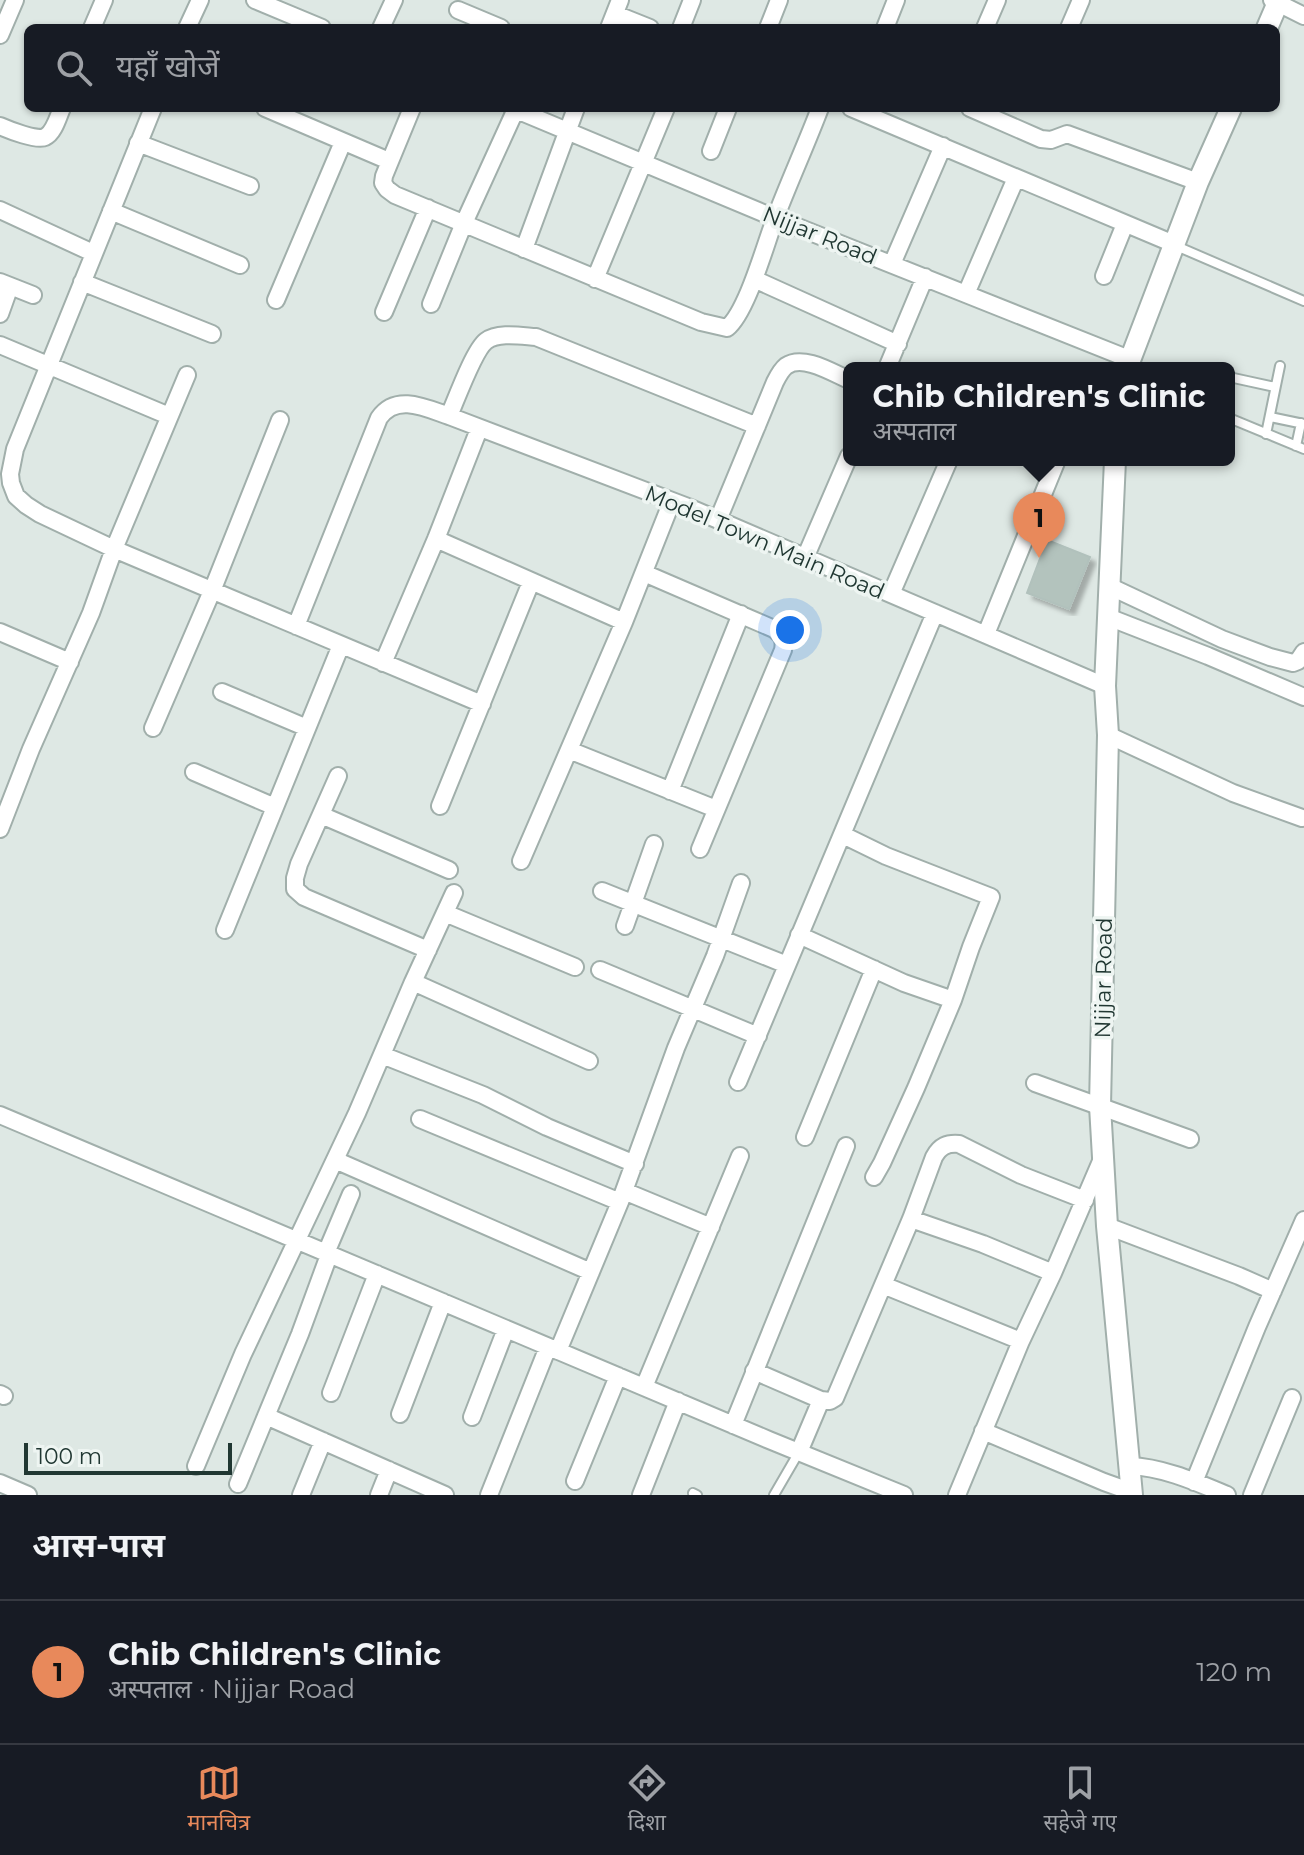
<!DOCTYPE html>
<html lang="hi">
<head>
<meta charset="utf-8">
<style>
	:root { --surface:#171b24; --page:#242831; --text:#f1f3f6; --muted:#9ea1a6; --line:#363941; --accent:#e8895b }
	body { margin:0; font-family:Montserrat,"Noto Sans Devanagari",sans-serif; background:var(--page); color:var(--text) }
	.scale { position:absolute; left:24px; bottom:20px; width:208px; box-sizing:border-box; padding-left:8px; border:4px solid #203732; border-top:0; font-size:22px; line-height:28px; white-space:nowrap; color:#203732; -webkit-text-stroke:6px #eef5f2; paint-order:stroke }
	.you { position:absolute; left:790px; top:630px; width:28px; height:28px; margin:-20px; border:6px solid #fff; border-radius:50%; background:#1a73e8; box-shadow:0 0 0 12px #1a73e833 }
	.badge { display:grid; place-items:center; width:52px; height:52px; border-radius:50%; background:var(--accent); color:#111; font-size:26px; font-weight:700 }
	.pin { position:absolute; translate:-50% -66px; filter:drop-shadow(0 2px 4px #0008) }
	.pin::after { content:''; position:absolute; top:42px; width:28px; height:24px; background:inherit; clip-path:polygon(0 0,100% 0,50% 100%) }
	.popup { position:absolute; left:843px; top:362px; width:392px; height:104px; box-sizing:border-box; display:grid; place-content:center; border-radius:12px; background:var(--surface); filter:drop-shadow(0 2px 6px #0005); font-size:26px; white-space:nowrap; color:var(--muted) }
	.popup b { font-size:30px; color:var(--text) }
	.popup::after { content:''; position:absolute; left:50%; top:100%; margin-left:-16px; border:16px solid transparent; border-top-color:var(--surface) }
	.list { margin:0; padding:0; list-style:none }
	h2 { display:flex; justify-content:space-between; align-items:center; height:104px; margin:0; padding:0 32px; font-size:34px }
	h2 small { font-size:26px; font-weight:400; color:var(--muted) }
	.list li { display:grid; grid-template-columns:52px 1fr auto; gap:24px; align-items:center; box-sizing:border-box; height:144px; padding:0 32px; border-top:2px solid var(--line) }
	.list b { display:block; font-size:30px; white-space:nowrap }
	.list p { margin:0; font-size:26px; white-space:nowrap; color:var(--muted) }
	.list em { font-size:26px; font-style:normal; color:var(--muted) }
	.icon { flex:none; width:44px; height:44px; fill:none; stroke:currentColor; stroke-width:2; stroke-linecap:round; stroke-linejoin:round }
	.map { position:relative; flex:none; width:1304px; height:1495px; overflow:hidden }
	.search { position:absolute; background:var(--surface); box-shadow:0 2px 6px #0004; left:24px; right:24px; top:24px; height:88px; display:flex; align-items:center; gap:20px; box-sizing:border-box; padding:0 28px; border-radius:12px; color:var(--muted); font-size:30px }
	.sheet { height:248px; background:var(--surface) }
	nav { display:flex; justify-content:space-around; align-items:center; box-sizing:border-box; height:112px; border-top:2px solid var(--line); background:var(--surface); font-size:22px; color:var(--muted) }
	nav a { display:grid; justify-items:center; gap:4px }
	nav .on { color:var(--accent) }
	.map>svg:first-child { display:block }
</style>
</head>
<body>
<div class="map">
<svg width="1304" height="1495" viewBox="0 0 1304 1495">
	<defs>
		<filter id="shadow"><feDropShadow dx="5.5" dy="5.5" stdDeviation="2" flood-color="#0004"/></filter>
	</defs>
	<rect width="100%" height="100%" fill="#dee8e4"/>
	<path fill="#b3c3bd" stroke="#b1c1bc" stroke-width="2" filter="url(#shadow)" d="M1047 540 1090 557 1069 609 1027 593Z"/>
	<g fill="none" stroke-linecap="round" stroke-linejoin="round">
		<g stroke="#a1afab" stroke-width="12">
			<path id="service" d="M1174 245 1304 301
				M1229 377 1275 387
				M1270 417 1304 424
				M1229 418 1304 449
				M1266 434 1280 366
				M1296 446 1301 423
				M693 1493 697 1495
				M774 1495 799 1452"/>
		</g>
		<g stroke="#a1afab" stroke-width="20">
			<path id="minor" d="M255 0 322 28
				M1272 0 1304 16
				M458 10 501 28
				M615 14 650 28
				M92 28 104 0
				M187 28 200 0
				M381 28 394 0
				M609 28 620 0
				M681 28 692 0
				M768 28 779 0
				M885 28 896 0
				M985 28 997 0
				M1069 28 1081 0
				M0 35 15 0
				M153 108 15 449 10 474 11 483 16 496 26 505 40 514 114 549 482 704
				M265 108 389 161
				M412 108 384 176 383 183 387 189 395 195 701 322 727 328C747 312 765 245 775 219 789 182 806 145 820 108
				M512 108 775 218 1129 359
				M851 108 1174 244
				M970 108 1041 139 1051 140 1067 134 1198 182
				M0 126C9 130 37 141 45 137 54 133 58 117 62 108
				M138 143 250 186
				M711 151 728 108
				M0 210 93 253
				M111 211 240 265
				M524 249 576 108
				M892 264 943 146
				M1104 276 1125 224
				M595 279 666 108
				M754 279 898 344
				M0 282 33 295
				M82 282 212 334
				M966 294 1016 178
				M276 300 343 142
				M431 304 464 223 516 109
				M384 312 428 208
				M0 314 10 286
				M0 345 169 416
				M887 368 925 277
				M449 416C456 400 474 350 486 341 498 332 521 336 536 337L757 426
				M718 520 775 382C778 376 781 370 786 366 803 354 833 373 849 380
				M436 539 624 622
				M805 558 849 456
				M644 573 774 629C782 635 785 640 783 650L700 849
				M1111 587 1222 639 1270 657 1293 663 1298 661 1304 652
				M891 594 949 460
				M1108 617 1208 656 1304 697
				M296 626 379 418C396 393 426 408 449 416L688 507 1105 686
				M0 632 70 662
				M986 634 1057 460
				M383 663 436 539 479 429
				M222 692 307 728
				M153 728 212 591 280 420
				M1108 735 1233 793 1302 818
				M569 750 716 809
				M194 772 275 807
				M338 776 299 864 295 878V889L304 897 428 950
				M670 791 741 614
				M440 806 531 582
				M321 815 449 870
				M0 829 31 749 91 613 114 549 187 375
				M843 835 886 856 991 897 971 947 953 1000 916 1088 882 1163 874 1177
				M521 861 624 622 672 501
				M602 891 787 965
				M445 913 575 967
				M625 926 654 844
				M225 930 341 645
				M799 935 904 983 953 1000
				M600 970 758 1036
				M413 982 589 1061
				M382 1055 483 1095 547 1127 635 1164
				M738 1082 935 613
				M1035 1083 1190 1139
				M0 1115 769 1440 904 1495
				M420 1119 620 1202
				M805 1137 874 969
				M335 1160 591 1272
				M624 1191 711 1227
				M911 1219 983 1244 1053 1273
				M1107 1226 1239 1276 1273 1291
				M326 1253 351 1194
				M883 1285 1021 1341
				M558 1351 620 1202 676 1048 715 956 741 883
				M754 1371 821 1400 830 1401 835 1398 911 1219 934 1157C940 1146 947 1143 959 1144L1021 1175 1085 1200
				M644 1387 740 1156
				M331 1393 377 1274
				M0 1394 4 1396
				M400 1414 443 1302
				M266 1416 445 1495
				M472 1417 506 1329
				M733 1425 846 1146
				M983 1431 1104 1482 1132 1492
				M799 1452 821 1400
				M196 1466 243 1354 357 1113 413 982 454 893
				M1129 1466C1163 1467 1196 1482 1227 1495
				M575 1481 618 1376
				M1194 1482 1257 1327 1304 1220
				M0 1483 28 1495
				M238 1484 300 1334 329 1255
				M301 1495 323 1441
				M379 1495 389 1470
				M489 1495 548 1347
				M641 1495 678 1401
				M957 1495 1021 1341 1053 1273 1102 1159
				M1252 1495 1292 1398"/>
		</g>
		<g stroke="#a1afab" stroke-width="24">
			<path id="tertiary" d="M1267 28 1279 0
				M1127 368 1198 182 1231 108
				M1115 460 1105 686 1108 735 1100 1106 1107 1226 1132 1495"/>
		</g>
		<use href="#service" stroke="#fff" stroke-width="8"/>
		<use href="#minor" stroke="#fff" stroke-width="16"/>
		<use href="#tertiary" stroke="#fff" stroke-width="20"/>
	</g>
	<g text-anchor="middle" stroke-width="7" stroke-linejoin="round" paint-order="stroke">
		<g font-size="22" fill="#203732" stroke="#eef5f2">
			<text transform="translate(820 235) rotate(22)" y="8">Nijjar Road</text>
			<text transform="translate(765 542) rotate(23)" y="8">Model Town Main Road</text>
			<text transform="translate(1103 978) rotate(-89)" y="8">Nijjar Road</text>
		</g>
	</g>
</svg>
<div class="scale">100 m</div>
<div class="you"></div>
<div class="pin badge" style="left:1039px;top:558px">1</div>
<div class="popup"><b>Chib Children's Clinic</b>अस्पताल</div>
<div class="search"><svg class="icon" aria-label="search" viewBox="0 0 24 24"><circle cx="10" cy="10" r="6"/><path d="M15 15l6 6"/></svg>यहाँ खोजें</div>
</div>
<section class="sheet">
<h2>आस-पास<small></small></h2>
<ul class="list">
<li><span class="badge">1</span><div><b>Chib Children's Clinic</b><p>अस्पताल · Nijjar Road</p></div><em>120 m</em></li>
</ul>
</section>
<nav>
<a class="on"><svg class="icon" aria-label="map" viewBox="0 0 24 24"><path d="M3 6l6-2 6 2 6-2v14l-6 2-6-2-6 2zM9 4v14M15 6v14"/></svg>मानचित्र</a>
<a><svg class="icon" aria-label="directions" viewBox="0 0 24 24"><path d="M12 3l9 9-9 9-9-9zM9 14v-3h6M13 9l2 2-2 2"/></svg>दिशा</a>
<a><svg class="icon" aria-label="saved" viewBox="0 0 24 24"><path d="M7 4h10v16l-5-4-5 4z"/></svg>सहेजे गए</a>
</nav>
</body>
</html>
